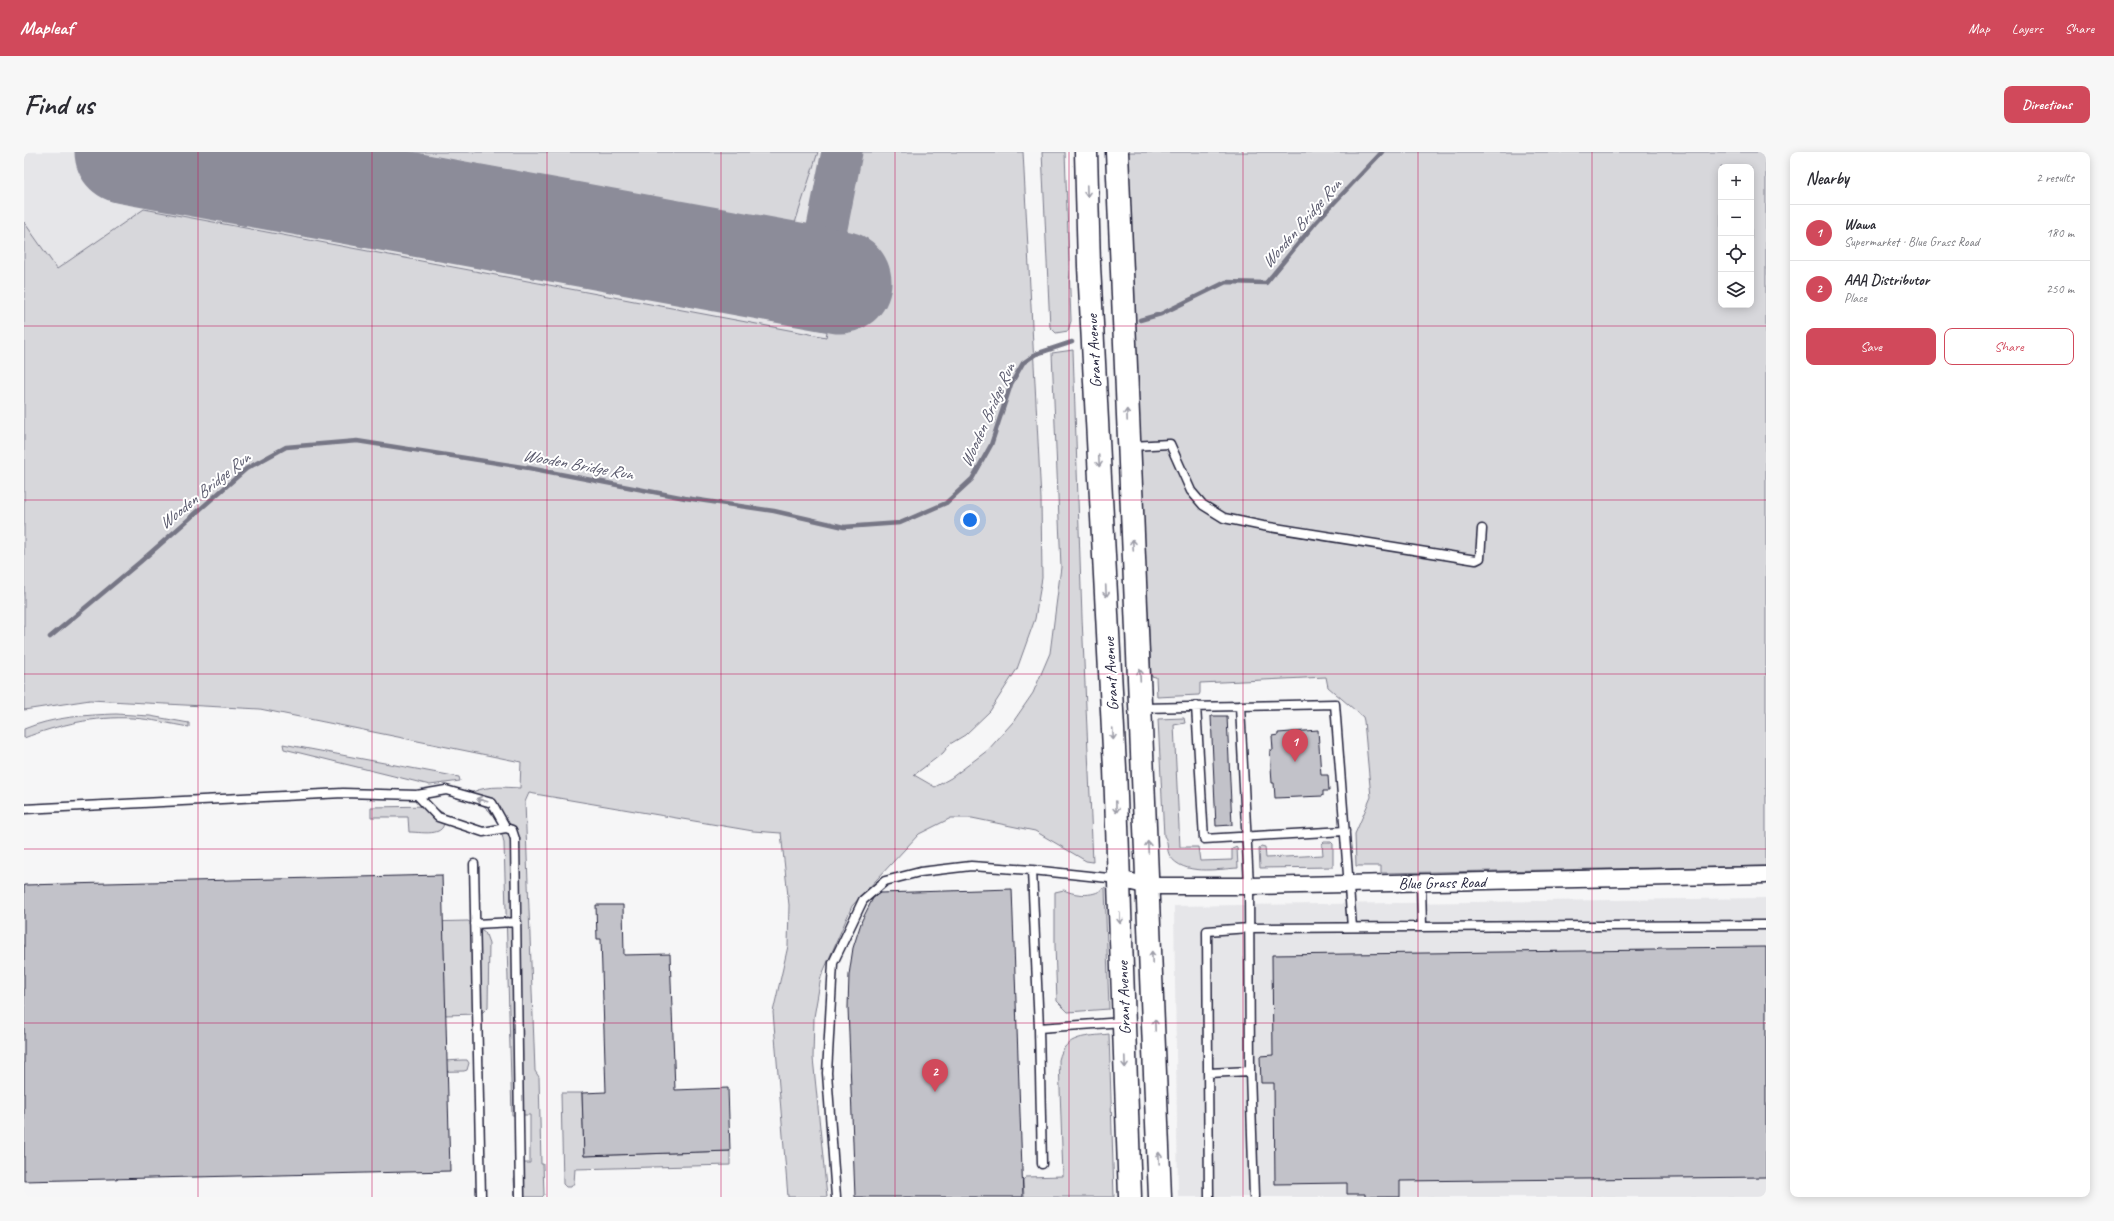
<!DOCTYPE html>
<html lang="en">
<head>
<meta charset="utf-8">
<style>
	:root { --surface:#fff; --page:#f7f7f7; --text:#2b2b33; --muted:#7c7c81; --line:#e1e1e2; --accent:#d1495b }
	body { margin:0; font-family:Caveat,sans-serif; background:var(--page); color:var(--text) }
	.controls { position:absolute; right:12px; top:12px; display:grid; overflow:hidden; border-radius:8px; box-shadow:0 2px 10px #0003 }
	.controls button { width:36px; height:36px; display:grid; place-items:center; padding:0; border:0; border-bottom:1px solid var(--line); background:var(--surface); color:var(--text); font:20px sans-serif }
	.you { position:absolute; left:946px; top:368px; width:14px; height:14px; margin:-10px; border:3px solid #fff; border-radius:50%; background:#1a73e8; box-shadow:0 0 0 6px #1a73e833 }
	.badge { display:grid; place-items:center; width:26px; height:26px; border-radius:50%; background:var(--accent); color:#fff; font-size:13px; font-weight:700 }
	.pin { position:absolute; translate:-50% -33px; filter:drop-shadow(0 1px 2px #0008) }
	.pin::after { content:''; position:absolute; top:21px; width:14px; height:12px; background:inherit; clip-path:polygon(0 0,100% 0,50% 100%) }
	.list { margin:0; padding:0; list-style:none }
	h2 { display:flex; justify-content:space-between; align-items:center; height:52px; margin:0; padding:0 16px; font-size:17px }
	h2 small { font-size:13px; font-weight:400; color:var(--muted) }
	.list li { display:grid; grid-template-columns:26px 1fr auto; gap:12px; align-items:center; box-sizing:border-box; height:56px; padding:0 16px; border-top:1px solid var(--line) }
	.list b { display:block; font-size:15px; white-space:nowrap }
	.list p { margin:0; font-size:13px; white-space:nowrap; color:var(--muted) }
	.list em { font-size:13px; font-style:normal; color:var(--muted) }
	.actions { display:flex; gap:8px; padding:12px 16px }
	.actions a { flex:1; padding:9px 0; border:1px solid var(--accent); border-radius:8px; text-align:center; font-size:14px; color:var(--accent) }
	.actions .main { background:var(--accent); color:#fff }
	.icon { flex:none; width:22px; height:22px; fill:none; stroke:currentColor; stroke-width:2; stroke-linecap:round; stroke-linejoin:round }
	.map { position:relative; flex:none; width:1742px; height:1045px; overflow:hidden; border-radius:8px }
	header { display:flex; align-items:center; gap:24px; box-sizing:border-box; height:56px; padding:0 20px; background:var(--accent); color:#fff }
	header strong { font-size:19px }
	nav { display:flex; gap:22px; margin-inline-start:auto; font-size:14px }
	.intro { display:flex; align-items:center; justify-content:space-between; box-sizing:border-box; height:96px; padding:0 24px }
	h1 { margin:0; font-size:28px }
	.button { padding:10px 18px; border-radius:8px; background:var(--accent); color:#fff; font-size:14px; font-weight:700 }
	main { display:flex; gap:24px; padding:0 24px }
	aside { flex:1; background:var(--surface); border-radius:8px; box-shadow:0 2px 10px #0003 }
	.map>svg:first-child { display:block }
</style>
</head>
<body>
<header>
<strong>Mapleaf</strong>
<nav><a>Map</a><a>Layers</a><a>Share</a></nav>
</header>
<div class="intro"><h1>Find us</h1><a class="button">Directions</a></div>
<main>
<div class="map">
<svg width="1742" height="1045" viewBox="0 0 1742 1045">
	<rect width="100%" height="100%" fill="#f6f6f7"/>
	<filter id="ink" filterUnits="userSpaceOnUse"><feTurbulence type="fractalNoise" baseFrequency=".025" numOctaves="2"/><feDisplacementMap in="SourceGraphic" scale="8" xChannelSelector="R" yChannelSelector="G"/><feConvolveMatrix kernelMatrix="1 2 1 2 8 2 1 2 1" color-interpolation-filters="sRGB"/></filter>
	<g filter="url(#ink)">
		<path fill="#e6e6e9" d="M0 0H986L999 132 0 452Z
			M1742 746V1045H1154L1150 754Z"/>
		<path fill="#d7d7db" stroke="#7c7c8b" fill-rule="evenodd" d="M384 0H794L771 71Z
			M836 0H999L1017 347 1018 426 1011 467 993 517 966 559 941 583 926 592 919 601 890 623 911 635 927 626 964 598 989 570 1009 541 1026 501 1037 415 1028 201 1049 198 1058 466 1069 710 1062 709 1011 679 948 666H927L895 682 828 754 797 825 790 865 789 906 803 1045H764L749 860 764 794 765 753 757 681 729 679 505 641 501 650 511 919 515 925 517 1012H519L520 1043 518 1045H491L490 1026 498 1025V1011H506V963H488L480 691C475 666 465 655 443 643 459 633 477 635 496 636L497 610 236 557 66 548 0 558V70L33 117 120 57 802 185Z
			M1018 0H1041L1047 169 1044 179 1032 181 1026 175Z
			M1104 0H1742V714L1357 721V714H1332L1331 682 1347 645 1340 569 1339 565 1304 535 1302 525 1176 531V541L1175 543 1133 545 1132 525 1127 524 1110 181ZM1697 15H1727V153H1697Z
			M92 562 126 564 165 571V575C146 572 127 567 108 566 71 564 34 573 0 586V577C29 565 61 563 92 562Z
			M1160 566 1161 571 1150 573 1156 695H1174L1176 709 1208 708V697L1213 695 1214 716C1194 717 1159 724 1146 704 1142 698 1145 690 1140 684L1134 567Z
			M259 592 435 625 436 629 406 633 260 597Z
			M408 654 419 661C426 687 400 680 385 680L384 665H347V655Z
			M1300 690H1307L1309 692V715L1236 716 1235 697 1237 694 1241 695 1242 706 1299 703 1298 692Z
			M1081 735 1085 857 1044 860 1033 849 1031 793V740L1040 738C1052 744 1072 745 1081 735Z
			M444 769 461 780 465 791 464 855 459 860 452 862 390 864 400 770Z
			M1085 882 1090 1045H1000L999 1028 1002 1025 1039 1024 1035 908C1041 882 1063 885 1085 882Z
			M438 908H443L445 911 443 918 440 919 391 920 403 910Z
			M537 941H558L560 1004 706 999V1013L551 1017 550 1031 547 1035H542L539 1032Z"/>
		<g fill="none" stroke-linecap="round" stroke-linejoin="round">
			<path stroke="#767685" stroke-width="4.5" d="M1116 168 1137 162 1202 130 1242 131 1292 70 1358 0
				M26 485 116 410 222 317 262 295 333 289 505 316 661 346 750 359 820 375 876 371 922 351 948 327 967 293 987 232 999 211 1012 202 1048 190"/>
			<path stroke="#8c8c99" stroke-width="41" d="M166 0 177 8 208 20
				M793 126 818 0"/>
			<path stroke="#8c8c99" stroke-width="103" d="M102 0 816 130"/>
		</g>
		<path fill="#c2c2c9" stroke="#22223b" d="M1187 564H1203L1208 673 1192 674Z
			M1294 578 1297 623H1304L1305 639H1299V644L1251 646 1250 631H1248L1246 598H1249L1248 584 1254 583V581Z
			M418 723 426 1019 0 1029V733Z
			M988 737 999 1045H831L824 855 825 823 829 796 838 768 849 746 856 741Z
			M572 753H599L600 803 646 802 651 938 704 936 706 999 560 1004 558 941 582 940 577 787H573Z
			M1742 795V1025L1376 1029V1045H1341V1042H1323V1031L1251 1032 1250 931H1237L1236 904 1249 903 1248 803 1632 798 1634 796Z"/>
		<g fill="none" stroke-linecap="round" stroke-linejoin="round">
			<g stroke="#22223b" stroke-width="11">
				<path id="service" d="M1107 294 1146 292 1167 339 1179 353 1200 366 1239 374 1452 408 1456 406 1458 377
					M1172 554 1180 687 1321 679
					M1216 554 1225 734 1226 919 1230 1045
					M1118 556 1311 552 1328 775
					M393 643 414 665 459 680 482 676 488 678 491 687 496 1045
					M0 657 319 641 393 643 422 638 468 651 482 676
					M450 712 457 1045
					M1008 718 1015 876 1018 1012
					M1397 730 1398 775
					M451 772 493 770
					M1015 876 1099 870
					M1184 921 1226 919
					M812 1045 803 921 809 811 839 748 861 729 896 720 947 714 1008 718 1094 727
					M1185 1045 1183 779 1225 776 1742 773"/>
			</g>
			<g stroke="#22223b" stroke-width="19">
				<path id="minor" d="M1095 727 1125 734H1225L1742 723"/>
			</g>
			<g stroke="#22223b" stroke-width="25">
				<path id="primary" d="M1062 0 1065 114 1091 616 1106 1045
					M1093 0C1106 348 1124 697 1136 1045"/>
			</g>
			<use href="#service" stroke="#fff" stroke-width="8"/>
			<use href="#minor" stroke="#fff" stroke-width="16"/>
			<use href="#primary" stroke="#fff" stroke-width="22"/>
		</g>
		<defs><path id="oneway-shaft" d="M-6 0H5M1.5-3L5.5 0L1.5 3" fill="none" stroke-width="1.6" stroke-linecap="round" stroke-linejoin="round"/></defs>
		<g stroke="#9c9ca7">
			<use href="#oneway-shaft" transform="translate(1063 39) rotate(88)"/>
			<use href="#oneway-shaft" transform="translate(1103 263) rotate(-92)"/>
			<use href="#oneway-shaft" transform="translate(1075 309) rotate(87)"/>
			<use href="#oneway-shaft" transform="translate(1109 393) rotate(-93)"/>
			<use href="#oneway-shaft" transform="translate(1082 439) rotate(87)"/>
			<use href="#oneway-shaft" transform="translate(1116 523) rotate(-93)"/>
			<use href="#oneway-shaft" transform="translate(1089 582) rotate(87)"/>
			<use href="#oneway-shaft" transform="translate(458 648) rotate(-164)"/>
			<use href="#oneway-shaft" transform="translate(1092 655) rotate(88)"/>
			<use href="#oneway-shaft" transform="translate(1124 695) rotate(-93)"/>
			<use href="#oneway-shaft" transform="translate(1096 766) rotate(88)"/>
			<use href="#oneway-shaft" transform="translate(1128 805) rotate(-92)"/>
			<use href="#oneway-shaft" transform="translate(1131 873) rotate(-92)"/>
			<use href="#oneway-shaft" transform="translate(1101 910) rotate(88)"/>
			<use href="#oneway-shaft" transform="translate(1135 1006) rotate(-92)"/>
		</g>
	</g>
	<path fill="none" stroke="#c2185b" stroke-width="1" stroke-opacity="0.55" d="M174 0V1045M348 0V1045M523 0V1045M697 0V1045M871 0V1045M1045 0V1045M1219 0V1045M1394 0V1045M1568 0V1045M0 174H1742M0 348H1742M0 522H1742M0 697H1742M0 871H1742"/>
	<g text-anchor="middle" stroke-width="4" stroke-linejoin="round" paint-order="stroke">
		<g font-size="16" fill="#22223b" stroke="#fff">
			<text transform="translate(1069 199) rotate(-93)" y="6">Grant Avenue</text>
			<text transform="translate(1086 522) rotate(-93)" y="6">Grant Avenue</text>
			<text transform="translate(1418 730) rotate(-1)" y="6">Blue Grass Road</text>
			<text transform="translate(1099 846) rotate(-92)" y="6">Grant Avenue</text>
		</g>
		<g font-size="17" font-style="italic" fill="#5a5a6d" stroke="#fff">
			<text transform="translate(1277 71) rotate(-49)" y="6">Wooden Bridge Run</text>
			<text transform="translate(963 263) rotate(-66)" y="6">Wooden Bridge Run</text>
			<text transform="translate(554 312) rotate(10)" y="6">Wooden Bridge Run</text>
			<text transform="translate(180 338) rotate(-39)" y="6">Wooden Bridge Run</text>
		</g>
	</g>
</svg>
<div class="controls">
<button>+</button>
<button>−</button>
<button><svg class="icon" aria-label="locate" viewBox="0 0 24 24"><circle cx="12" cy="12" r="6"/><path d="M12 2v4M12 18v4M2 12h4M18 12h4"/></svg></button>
<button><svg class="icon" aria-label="layers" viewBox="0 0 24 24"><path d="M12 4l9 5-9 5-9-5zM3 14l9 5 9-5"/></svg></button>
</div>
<div class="you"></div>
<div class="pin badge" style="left:1271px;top:610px">1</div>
<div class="pin badge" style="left:911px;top:940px">2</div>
</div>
<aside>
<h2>Nearby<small>2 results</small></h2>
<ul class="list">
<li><span class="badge">1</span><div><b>Wawa</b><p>Supermarket · Blue Grass Road</p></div><em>180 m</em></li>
<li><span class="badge">2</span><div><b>AAA Distributor</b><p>Place</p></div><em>250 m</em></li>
</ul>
<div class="actions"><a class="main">Save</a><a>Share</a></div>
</aside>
</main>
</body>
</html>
